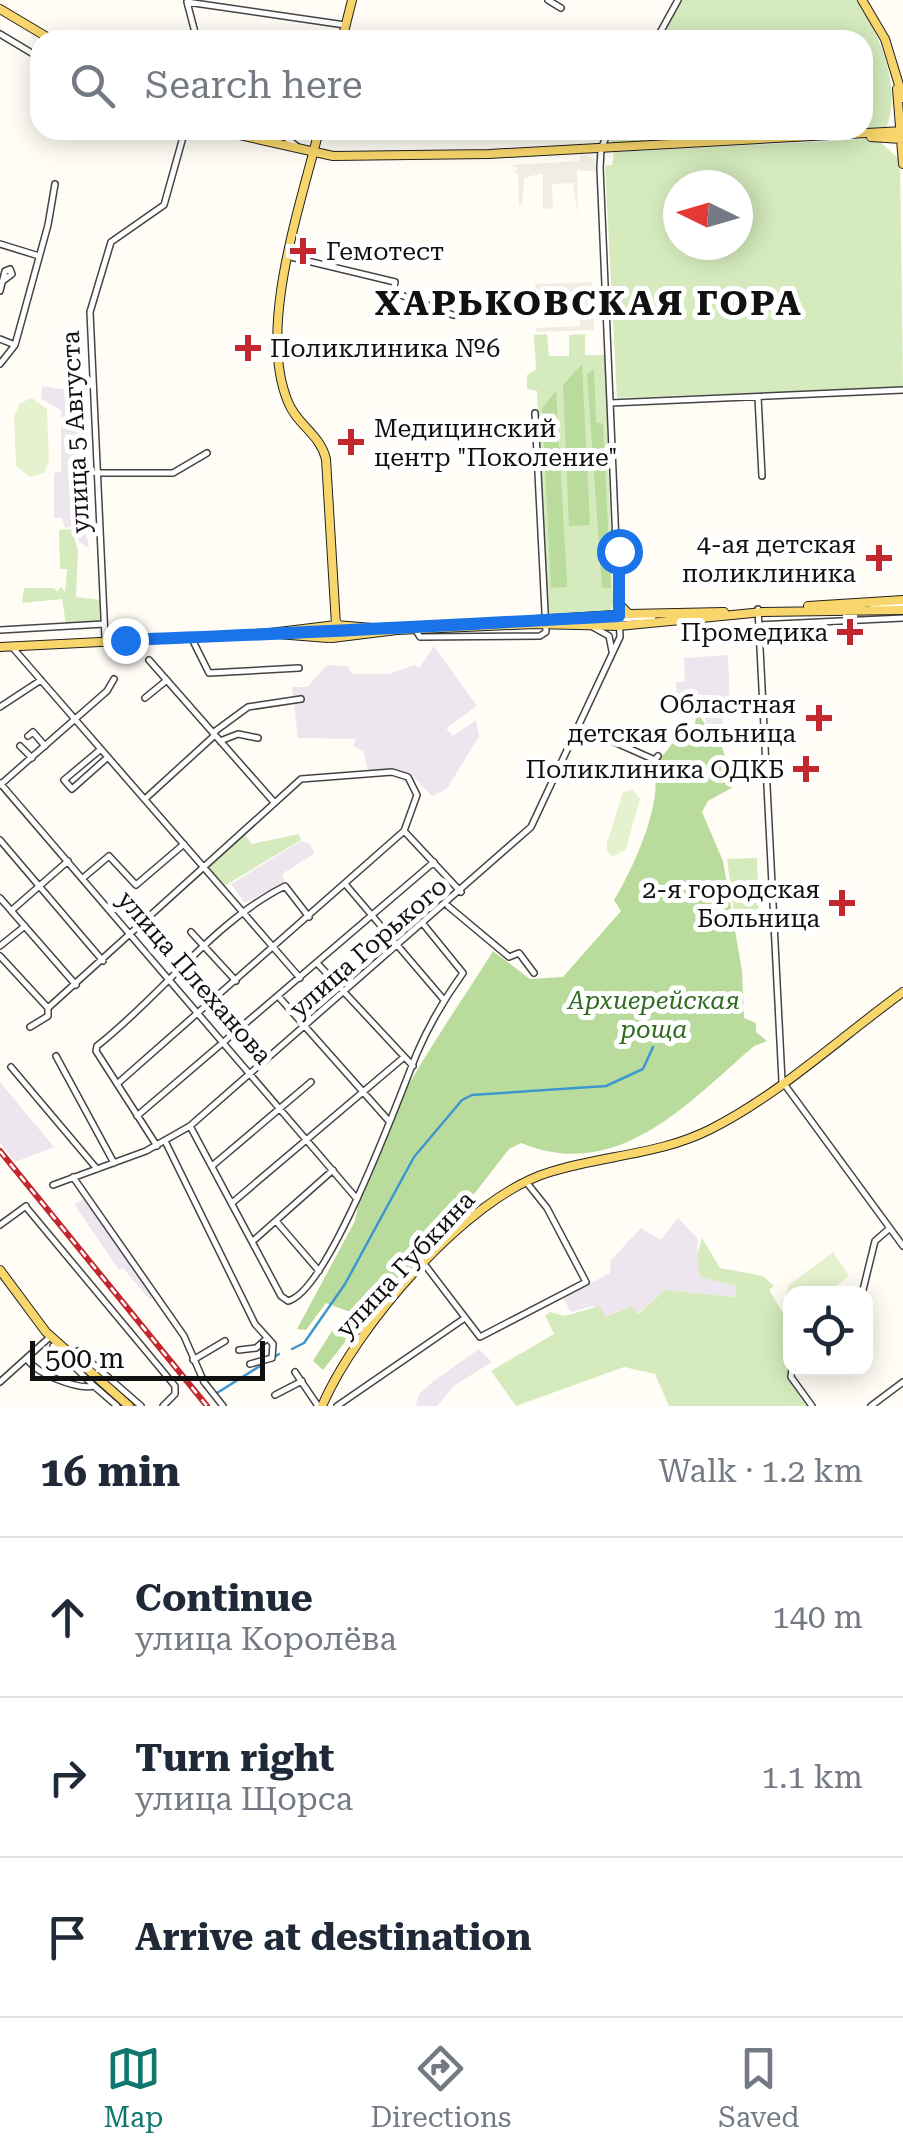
<!DOCTYPE html>
<html lang="en">
<head>
<meta charset="utf-8">
<style>
	:root { --surface:#fff; --page:#f6f6f7; --text:#1f2937; --muted:#747a83; --line:#e0e1e3; --accent:#0f766e }
	body { margin:0; font-family:"Roboto Serif",serif; background:var(--page); color:var(--text) }
	.controls { position:absolute; right:30px; bottom:30px; display:grid; overflow:hidden; border-radius:20px; box-shadow:0 5px 25px #0003 }
	.controls button { width:90px; height:90px; display:grid; place-items:center; padding:0; border:0; border-bottom:2px solid var(--line); background:var(--surface); color:var(--text); font:50px sans-serif }
	.compass { position:absolute; left:663px; top:170px; width:90px; height:90px; border-radius:50%; background:var(--surface); box-shadow:0 5px 25px #0003; rotate:275deg }
	.scale { position:absolute; left:30px; bottom:25px; width:235px; box-sizing:border-box; padding-left:10px; border:5px solid #111; border-top:0; font-size:28px; line-height:35px; white-space:nowrap; color:#111; -webkit-text-stroke:8px #fff; paint-order:stroke }
	.stop { position:absolute; width:30px; height:30px; margin:-22px; border:8px solid #1a73e8; border-radius:50%; background:#fff }
	.stop.end { background:#1a73e8; border-color:#fff; box-shadow:0 2px 10px #0008 }
	.list { margin:0; padding:0; list-style:none }
	h2 { display:flex; justify-content:space-between; align-items:center; height:130px; margin:0; padding:0 40px; font-size:42px }
	h2 small { font-size:32px; font-weight:400; color:var(--muted) }
	.list li { display:grid; grid-template-columns:65px 1fr auto; gap:30px; align-items:center; box-sizing:border-box; height:160px; padding:0 40px; border-top:2px solid var(--line) }
	.list b { display:block; font-size:38px; white-space:nowrap }
	.list p { margin:0; font-size:32px; white-space:nowrap; color:var(--muted) }
	.list em { font-size:32px; font-style:normal; color:var(--muted) }
	.icon { flex:none; width:55px; height:55px; fill:none; stroke:currentColor; stroke-width:2; stroke-linecap:round; stroke-linejoin:round }
	.map { position:relative; flex:none; width:903px; height:1406px; overflow:hidden }
	.search { position:absolute; background:var(--surface); box-shadow:0 5px 25px #0003; left:30px; right:30px; top:30px; height:110px; display:flex; align-items:center; gap:25px; box-sizing:border-box; padding:0 35px; border-radius:30px; color:var(--muted); font-size:38px }
	.sheet { height:610px; background:var(--surface) }
	nav { display:flex; justify-content:space-around; align-items:center; box-sizing:border-box; height:140px; border-top:2px solid var(--line); background:var(--surface); font-size:28px; color:var(--muted) }
	nav a { display:grid; justify-items:center; gap:5px }
	nav .on { color:var(--accent) }
	.map>svg:first-child { display:block }
</style>
</head>
<body>
<div class="map">
<svg width="903" height="1406" viewBox="0 0 903 1406">
	<rect width="100%" height="100%" fill="#fffdf5"/>
	<path fill="#eee6ef" d="M42 386 81 392 82 513 89 548 79 542 73 526 65 528 62 518H54V473L61 472V410L41 399Z
		M434 646 477 706 446 728 453 736 476 720 479 736 447 789 432 796 410 773 368 772 364 752 353 746 356 739 298 738 292 687H307L327 665 348 666 352 674H389L414 665 419 668Z
		M728 655 730 708 723 709V747L708 729 703 712 677 713 676 682H685L684 658Z
		M301 841 309 843 315 853 282 874 285 881 245 903 231 884Z
		M0 1082 54 1147 15 1162 0 1142Z
		M84 1199 154 1297 150 1300 123 1268 119 1270 74 1204Z
		M678 1218 698 1239 697 1255 737 1286 735 1297 665 1290 637 1314 630 1306 606 1317 593 1306 571 1312 563 1298 610 1273 611 1260 641 1228 661 1240Z
		M479 1349 492 1362 455 1385 437 1406H415L420 1393 435 1380Z"/>
	<path fill="#d5ebbd" fill-rule="evenodd" d="M682 0H859C879 36 903 89 886 128L824 134 822 130 610 143 614 130H863V40H661Z
		M867 139 879 141 900 160 903 388 617 398 605 166 612 165 614 152ZM678 185H738V245H678Z
		M547 334 549 356H569V335L585 334V355H605L613 605 610 611 545 616 537 391 527 389V375L536 370 534 335Z
		M72 529 78 551 76 597 101 600 102 622 66 624 62 599 22 603 24 588H54L57 592 61 587 65 592 67 569H60L59 530Z
		M243 832 252 844 299 834 301 840 224 886 207 867Z
		M757 858 759 911 734 912 727 859Z
		M702 1238 720 1268 763 1276 774 1286 769 1290 790 1324 788 1379 806 1406H669L655 1374 624 1367 516 1406 491 1371 554 1334 545 1316 550 1312 565 1316 599 1306 606 1317 631 1306 638 1314 665 1290 735 1297 737 1286 700 1277 697 1255Z"/>
	<path fill="#b9dc9c" d="M582 364 590 525 569 526 563 385Z
		M594 369 596 422 603 424 611 588H602L587 374Z
		M556 391 567 581 566 587 551 588 542 408Z
		M697 713 722 747 735 786 708 801 702 812 723 861 742 971 744 1018 756 1023V1032L767 1041 754 1046C688 1103 618 1183 521 1143L509 1149 447 1229 433 1225 424 1234 432 1246 371 1309 323 1370 313 1361 332 1331 350 1321V1312L326 1303 306 1330 297 1329 355 1221 360 1197 389 1131C388 1105 474 984 493 951L530 979 563 977 621 911 614 900C632 871 665 800 653 768L679 735 692 739Z"/>
	<path fill="#e6f2cf" d="M32 398 47 409 49 461 44 473 30 477 16 466 14 416 20 403Z
		M633 790 640 799 626 849 613 857 607 851V843L623 792Z
		M833 1252 849 1276 827 1293 790 1294 789 1306 785 1298 789 1285Z"/>
	<path fill="#f1ede2" d="M581 154 595 159 597 172 577 170 578 215 573 183 552 184 553 208 543 209V173L524 178 522 205 519 206 518 174 513 171 518 169 513 165 579 161Z
		M592 282 594 330 536 332V328L580 326 579 293 537 294 535 284Z"/>
	<g fill="none" stroke-linecap="round" stroke-linejoin="round">
		<path stroke="#3f96cf" stroke-width="2.5" d="M292 1349 304 1343 345 1284 414 1157 462 1100 472 1095 606 1086 643 1069 653 1047
			M217 1393 279 1354"/>
		<g stroke="#444" stroke-width="8">
			<path id="minor" d="M548 0 561 8
				M0 34 40 58
				M197 40 187 2 345 25
				M656 40 678 0
				M276 130 299 148
				M609 130 601 149 600 168 614 495
				M0 244 39 256
				M291 257 395 282 393 292 453 315
				M0 291 5 271 10 269 12 274 4 280
				M0 339 15 345
				M0 364 15 345 48 225 55 184
				M758 397 762 476
				M610 403 903 390
				M96 473H173L207 453
				M615 531 619 614
				M872 606 903 605
				M758 609 782 1081 903 1246
				M619 619 653 617
				M589 622H618
				M759 625 903 618
				M593 627 609 636 612 651
				M415 629 420 637 540 636 546 632 535 413
				M0 630 104 624
				M191 637 209 673 299 668
				M105 638 90 312 111 242 164 205 185 130
				M13 648 300 978
				M149 660 273 801
				M145 698 167 680
				M0 707 41 680
				M578 726 655 760 658 756
				M214 732 248 707 301 699
				M28 736 33 732 45 746
				M220 741 238 734 258 738
				M20 746 32 758
				M101 749 64 780 72 789 108 757
				M0 783 357 1199
				M0 785 107 691 114 679
				M145 799 215 735
				M405 832 461 892
				M0 840 103 961
				M83 878 109 856 136 885 184 844
				M346 885 444 1000
				M0 898 76 985
				M448 906 509 957 519 953 534 973
				M12 910 68 861
				M191 932 236 981
				M0 946 25 926
				M0 956 48 1008
				M317 963 413 1066
				M278 996 388 1120
				M30 1027 48 1016V1008L301 779 392 772 408 777 417 795 404 831 117 1084
				M56 1056 114 1163
				M11 1067 97 1169
				M137 1116 434 862
				M190 1126 281 1296 288 1301C329 1291 399 1097 417 1053 429 1025 445 998 463 973L424 925
				M165 1141 255 1324 273 1344 272 1358 250 1364
				M157 1146 96 1051 97 1046C161 996 213 922 285 886L309 917
				M212 1166 311 1082
				M73 1177 184 1336 204 1382 223 1406
				M53 1185 146 1151 190 1126 531 827 620 637 614 496
				M232 1203 403 1058
				M26 1207 175 1386V1394L163 1406
				M276 1221 319 1271
				M0 1225 26 1206
				M253 1241 333 1170
				M425 1265 480 1337 586 1282 547 1208 527 1183
				M862 1294 875 1241 890 1228
				M53 1346 94 1386
				M239 1350 256 1348 265 1340
				M73 1356 78 1351 141 1406
				M27 1359C37 1374 77 1390 94 1386L117 1406
				M193 1360 225 1341
				M792 1368 791 1377 812 1406
				M295 1372 318 1406
				M0 1382 51 1336
				M275 1395 302 1381
				M337 1406 462 1320
				M871 1406 903 1382"/>
		</g>
		<g stroke="#222" stroke-width="10">
			<path id="major" d="M862 0 885 39 903 98
				M0 9 52 40
				M342 40 352 0
				M897 89 903 164
				M217 130 333 156 489 154 903 131
				M319 130C301 205 257 328 288 402 297 425 320 434 326 459L336 625
				M871 137 901 139
				M621 606 629 614 724 612
				M808 606 903 600
				M536 620 629 614
				M262 634 336 625 397 630 534 624 619 626 763 612 903 610
				M277 634 328 638 336 633 337 623
				M332 638 397 630
				M0 647 263 634
				M0 1270 46 1332 129 1406
				M322 1406C356 1327 466 1197 550 1172 604 1155 660 1155 711 1129 780 1094 841 1037 903 992"/>
		</g>
		<use href="#minor" stroke="#fff" stroke-width="5"/>
		<use href="#major" stroke="#f9d66b" stroke-width="8"/>
		<g stroke="#c4262e" stroke-width="6">
			<path id="rail" d="M0 1151 207 1406"/>
		</g>
		<use href="#rail" stroke="#fff" stroke-width="2.5" stroke-dasharray="8" stroke-linecap="butt"/>
	</g>
	<g fill="none" stroke-linecap="round" stroke-linejoin="round">
		<path stroke="#1a73e8" stroke-width="12" d="M125 640C290 634 454 625 619 616V551"/>
	</g>
	<g fill="#c4262e" stroke="#fff" stroke-width="4">
		<path d="M298 236h10v10h10v10h-10v10h-10v-10h-10v-10h10z"/>
		<path d="M243 333h10v10h10v10h-10v10h-10v-10h-10v-10h10z"/>
		<path d="M346 427h10v10h10v10h-10v10h-10v-10h-10v-10h10z"/>
		<path d="M874 543h10v10h10v10h-10v10h-10v-10h-10v-10h10z"/>
		<path d="M845 617h10v10h10v10h-10v10h-10v-10h-10v-10h10z"/>
		<path d="M814 703h10v10h10v10h-10v10h-10v-10h-10v-10h10z"/>
		<path d="M801 754h10v10h10v10h-10v10h-10v-10h-10v-10h10z"/>
		<path d="M837 888h10v10h10v10h-10v10h-10v-10h-10v-10h10z"/>
	</g>
	<g text-anchor="middle" stroke-width="10" stroke-linejoin="round" paint-order="stroke">
		<g font-size="25" fill="#111" stroke="#fff" text-anchor="end">
			<text x="326" y="260" text-anchor="start">Гемотест</text>
			<text x="270" y="357" text-anchor="start">Поликлиника №6</text>
			<text x="374" y="437" text-anchor="start">Медицинский<tspan x="374" dy="29">центр "Поколение"</tspan></text>
			<text x="856" y="553">4-ая детская<tspan x="856" dy="29">поликлиника</tspan></text>
			<text x="828" y="641">Промедика</text>
			<text x="796" y="713">Областная<tspan x="796" dy="29">детская больница</tspan></text>
			<text x="784" y="778">Поликлиника ОДКБ</text>
			<text x="820" y="898">2-я городская<tspan x="820" dy="29">Больница</tspan></text>
		</g>
		<g font-size="25" fill="#111" stroke="#fff">
			<text transform="translate(75 432) rotate(-93)" y="9">улица 5 Августа</text>
			<text transform="translate(368 947) rotate(-41)" y="9">улица Горького</text>
			<text transform="translate(195 977) rotate(49)" y="9">улица Плеханова</text>
			<text transform="translate(405 1264) rotate(-47)" y="9">улица Губкина</text>
		</g>
		<g font-size="25" font-style="italic" fill="#2f6b1f" stroke="#fff">
			<text x="654" y="1009">Архиерейская<tspan x="654" dy="29">роща</tspan></text>
		</g>
		<g font-size="35" font-weight="bold" letter-spacing="2.5" fill="#111" stroke="#fff">
			<text x="589" y="315">ХАРЬКОВСКАЯ ГОРА</text>
		</g>
	</g>
</svg>
<div class="controls">
<button><svg class="icon" aria-label="locate" viewBox="0 0 24 24"><circle cx="12" cy="12" r="6"/><path d="M12 2v4M12 18v4M2 12h4M18 12h4"/></svg></button>
</div>
<svg class="compass" viewBox="-18 -18 36 36"><path d="M0-13l5 13h-10z" fill="#e53935"/><path d="M0 13l5-13h-10z" fill="#747a83"/></svg>
<div class="scale">500 m</div>
<div class="stop" style="left:619px;top:551px"></div>
<div class="stop end" style="left:125px;top:640px"></div>
<div class="search"><svg class="icon" aria-label="search" viewBox="0 0 24 24"><circle cx="10" cy="10" r="6"/><path d="M15 15l6 6"/></svg>Search here</div>
</div>
<section class="sheet">
<h2>16 min<small>Walk · 1.2 km</small></h2>
<ul class="list">
<li><svg class="icon" aria-label="ahead" viewBox="0 0 24 24"><path d="M12 20V5M6 11l6-6 6 6"/></svg><div><b>Continue</b><p>улица Королёва</p></div><em>140 m</em></li>
<li><svg class="icon" aria-label="right" viewBox="0 0 24 24"><path d="M7 20v-9h11M14 6l5 5-5 5"/></svg><div><b>Turn right</b><p>улица Щорса</p></div><em>1.1 km</em></li>
<li><svg class="icon" aria-label="arrive" viewBox="0 0 24 24"><path d="M6 21V4h12l-3 4 3 4H6"/></svg><div><b>Arrive at destination</b></div></li>
</ul>
</section>
<nav>
<a class="on"><svg class="icon" aria-label="map" viewBox="0 0 24 24"><path d="M3 6l6-2 6 2 6-2v14l-6 2-6-2-6 2zM9 4v14M15 6v14"/></svg>Map</a>
<a><svg class="icon" aria-label="directions" viewBox="0 0 24 24"><path d="M12 3l9 9-9 9-9-9zM9 14v-3h6M13 9l2 2-2 2"/></svg>Directions</a>
<a><svg class="icon" aria-label="saved" viewBox="0 0 24 24"><path d="M7 4h10v16l-5-4-5 4z"/></svg>Saved</a>
</nav>
</body>
</html>
